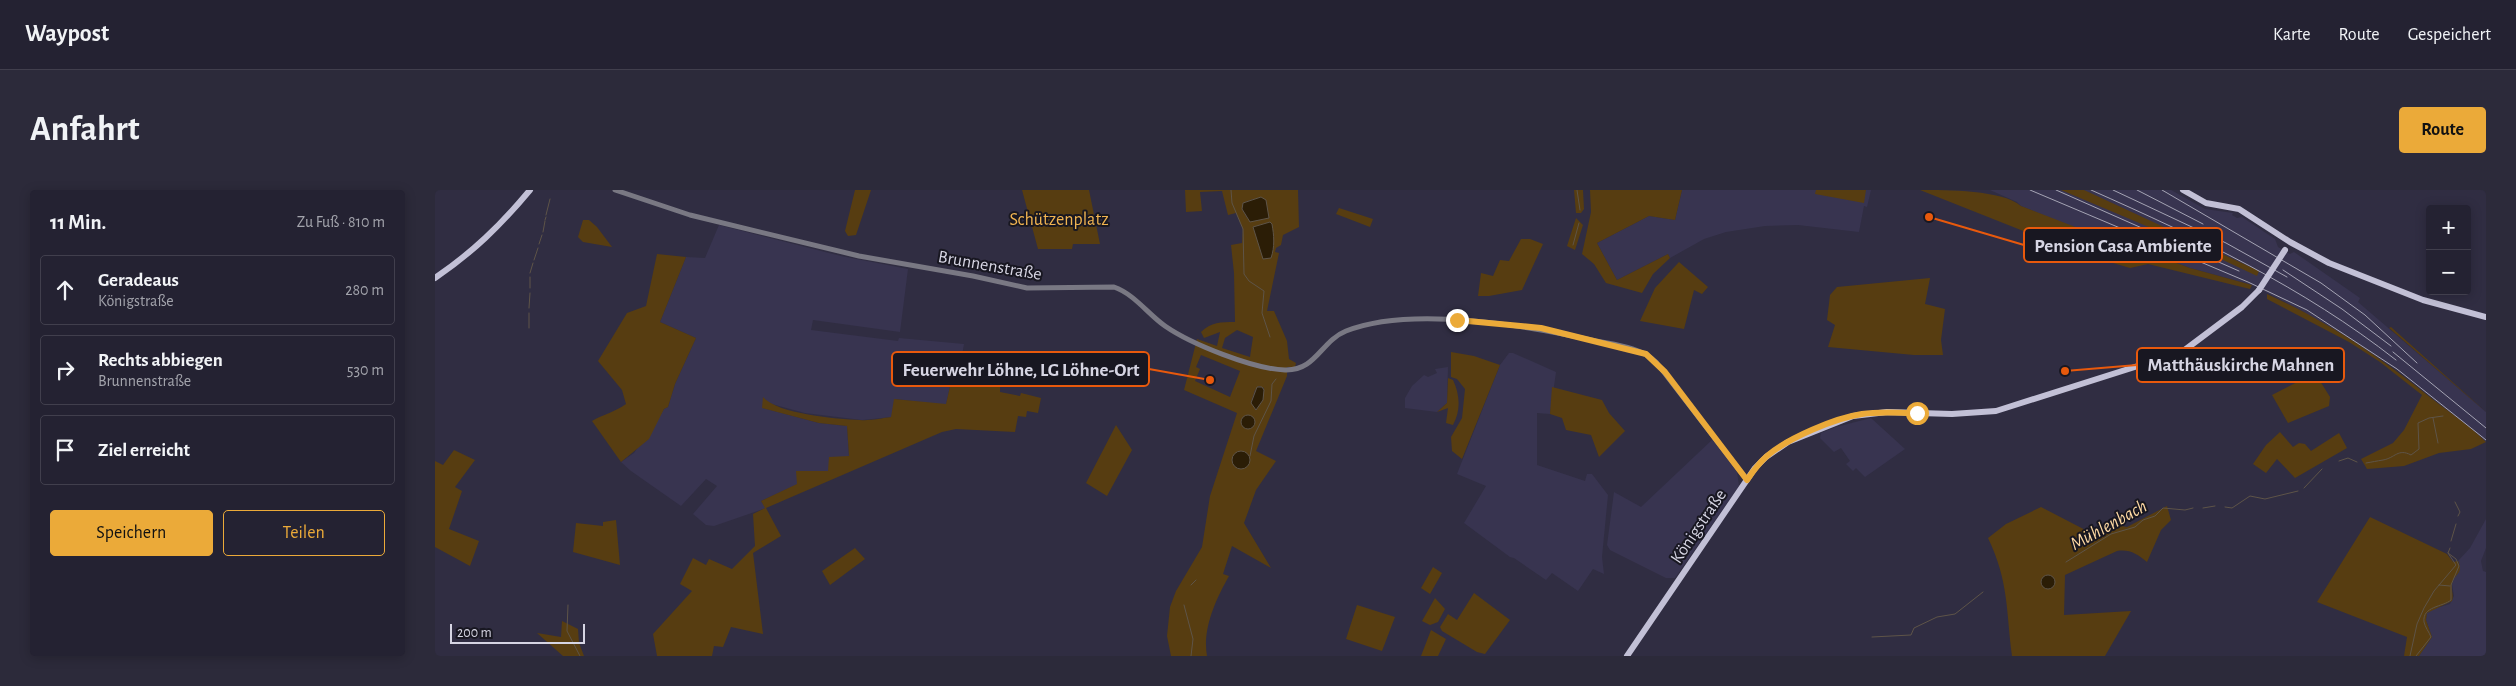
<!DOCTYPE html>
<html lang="de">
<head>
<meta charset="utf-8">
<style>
	:root { --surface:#242232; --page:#2c2a3a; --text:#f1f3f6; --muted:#a3a4ac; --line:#413f4d; --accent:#ebaa39 }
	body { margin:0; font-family:"Alegreya Sans",sans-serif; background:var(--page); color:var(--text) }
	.controls { position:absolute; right:15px; top:15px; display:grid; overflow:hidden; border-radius:5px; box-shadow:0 2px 12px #0003 }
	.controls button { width:45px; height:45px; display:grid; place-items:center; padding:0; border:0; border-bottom:1px solid var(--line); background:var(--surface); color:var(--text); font:25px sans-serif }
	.scale { position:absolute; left:15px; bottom:12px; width:135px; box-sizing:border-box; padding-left:5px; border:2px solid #d6d5e3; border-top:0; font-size:14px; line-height:18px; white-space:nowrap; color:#d6d5e3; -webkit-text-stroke:4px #181721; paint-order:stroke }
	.stop { position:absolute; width:15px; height:15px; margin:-11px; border:4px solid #ebaa39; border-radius:50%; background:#fff }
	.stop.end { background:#ebaa39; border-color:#fff; box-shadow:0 1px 5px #0008 }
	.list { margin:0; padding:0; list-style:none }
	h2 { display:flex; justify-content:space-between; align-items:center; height:65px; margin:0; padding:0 20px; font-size:21px }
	h2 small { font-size:16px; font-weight:400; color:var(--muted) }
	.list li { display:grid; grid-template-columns:32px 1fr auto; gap:15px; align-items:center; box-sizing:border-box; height:70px; margin:0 10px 10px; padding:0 10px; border:1px solid var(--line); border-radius:5px }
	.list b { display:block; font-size:19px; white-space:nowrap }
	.list p { margin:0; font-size:16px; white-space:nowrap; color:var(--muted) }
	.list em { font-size:16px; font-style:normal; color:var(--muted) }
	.actions { display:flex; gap:10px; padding:15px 20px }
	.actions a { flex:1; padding:11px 0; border:1px solid var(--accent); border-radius:5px; text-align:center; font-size:18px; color:var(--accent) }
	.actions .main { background:var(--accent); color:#111 }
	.icon { flex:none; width:28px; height:28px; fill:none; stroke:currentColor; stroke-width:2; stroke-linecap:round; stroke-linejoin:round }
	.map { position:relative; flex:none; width:2051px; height:466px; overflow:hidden; border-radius:5px }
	header { display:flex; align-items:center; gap:30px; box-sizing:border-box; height:70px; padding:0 25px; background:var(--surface); border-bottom:1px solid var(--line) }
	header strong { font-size:24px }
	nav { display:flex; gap:28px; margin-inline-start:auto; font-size:18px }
	.intro { display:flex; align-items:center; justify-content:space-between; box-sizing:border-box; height:120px; padding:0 30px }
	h1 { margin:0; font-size:35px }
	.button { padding:12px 22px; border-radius:5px; background:var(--accent); color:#111; font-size:18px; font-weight:700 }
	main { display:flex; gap:30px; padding:0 30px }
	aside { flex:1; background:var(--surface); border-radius:5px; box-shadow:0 2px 12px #0003 }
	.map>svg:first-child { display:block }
</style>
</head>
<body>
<header>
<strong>Waypost</strong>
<nav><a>Karte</a><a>Route</a><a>Gespeichert</a></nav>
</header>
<div class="intro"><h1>Anfahrt</h1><a class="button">Route</a></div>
<main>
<aside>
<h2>11 Min.<small>Zu Fuß · 810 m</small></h2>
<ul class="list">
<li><svg class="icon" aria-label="ahead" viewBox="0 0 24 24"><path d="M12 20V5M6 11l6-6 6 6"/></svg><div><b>Geradeaus</b><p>Königstraße</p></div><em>280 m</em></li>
<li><svg class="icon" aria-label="right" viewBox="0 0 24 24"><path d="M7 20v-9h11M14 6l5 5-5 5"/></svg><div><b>Rechts abbiegen</b><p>Brunnenstraße</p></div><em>530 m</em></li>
<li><svg class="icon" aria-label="arrive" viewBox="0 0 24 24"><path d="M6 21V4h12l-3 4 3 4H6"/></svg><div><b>Ziel erreicht</b></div></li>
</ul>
<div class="actions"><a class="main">Speichern</a><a>Teilen</a></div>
</aside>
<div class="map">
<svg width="2051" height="466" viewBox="0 0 2051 466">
	<rect width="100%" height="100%" fill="#302d42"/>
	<path fill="#383450" d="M1247 0H1436L1432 17 1429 16 1424 42 1363 35 1330 36 1291 42 1269 49 1235 68 1233 64 1182 90 1162 53 1214 26 1240 30Z
		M1555 0H1736L1770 19 1798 23 1797 25 1802 28 1807 27 1840 49 1843 57 1855 64 1859 62 1925 108 1923 112 2051 222V252L1962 180 1865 120 1817 95 1755 78 1715 63 1693 65 1695 56 1674 50 1625 32 1586 16 1582 12Z
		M284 35 406 66 473 79 465 142 378 130 376 140 463 151 464 148 529 154 523 188 516 192 511 215 460 209 457 227 427 230 370 223 333 213 328 208V218L384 233 412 236 414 266 393 281 326 311 331 318 279 336 271 335 258 324 282 296 271 289 246 316 196 281 186 272 199 263 229 219 233 217 240 194 261 148 225 132 251 67 270 68Z
		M1074 163H1078L1121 182 1115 224 1102 223V275L1150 291 1152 284H1157L1173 305 1167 367 1169 384 1158 379 1143 401 1117 383 1111 390 1079 368 1075 367 1029 333 1051 296 1022 284 1065 175Z
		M1013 177 1012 213 1002 222 970 218V208L977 196 989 185 993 187 1002 183 1000 179Z
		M1436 228 1470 259 1430 287 1421 278 1418 281 1411 274 1415 271 1406 258 1399 262 1385 248 1386 243 1401 237Z
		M1278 249 1302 282 1304 296 1240 388H1231L1175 360 1172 355 1179 302 1206 317Z
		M2051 329V358L2046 371 2048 381 2051 382V466H1984L1997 447 1991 430 1992 423 1995 420 2015 414 2019 406 2017 394 2025 376 2023 371 2035 358Z"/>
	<path fill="#573d11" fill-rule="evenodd" d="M420 0H436L421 45 413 46 410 41Z
		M587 0H654L665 54H638L637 59H603Z
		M750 0H863L864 37 848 45 846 55 841 58 840 62 844 63 832 121H839L852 151 854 169 861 173 860 177H852V186L821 261 841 271 821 300 809 333 836 378 797 356 788 384 794 386C781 409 767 439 772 466H736L732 446 735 417 741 401 767 357 775 306 802 223 749 200 762 149 782 156 785 142 769 148 766 142C776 132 786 132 800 132L799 83 796 55 807 53 808 39 801 23 793 25 787 1 765 2 767 21 751 22ZM818 9 834 28H812L807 19 808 13ZM802 140 818 147 815 167 787 158 790 148ZM766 165 805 181 795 207 760 191 765 179 761 177ZM824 196 829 198 828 210 821 220 816 212 820 200Z
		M1139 0H1148L1149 19 1146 23H1141Z
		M1155 0H1247L1240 30 1214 26 1162 53 1182 90 1233 64 1235 68 1218 84 1207 103 1171 93 1159 74 1147 64 1156 22Z
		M1381 0H1431L1429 13 1380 4Z
		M1485 0C1512 0 1568 0 1586 16L1674 50 1696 56 1694 65 1715 63 1755 78 1817 95 1815 99 1713 74 1695 78 1644 63Z
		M1626 0H1649L1824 81 1822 86 1754 54Z
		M904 18 938 29 935 37 901 24Z
		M1141 28 1148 35 1140 60 1132 56Z
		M148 30H154L162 37 177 57 148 52 143 47Z
		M1086 49H1095L1108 54 1087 100 1054 106H1043L1046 83 1058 86 1065 70 1074 71Z
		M222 64 251 67 225 132 261 148 240 194 233 217 229 219 214 249 186 272 157 231C169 224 180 222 191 214L187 200 163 171 192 123 211 116Z
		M1244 72 1273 97 1267 104 1259 100 1249 139 1205 131 1220 98Z
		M1495 88 1490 114 1510 119 1506 150 1508 165H1479L1393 157 1400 135 1392 130 1395 105 1402 97Z
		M1832 104C1896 133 1945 167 2000 211 2017 224 2036 237 2051 252L2036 259 2004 263 1969 276 1932 279 1926 269 1958 253 1969 240 1987 205 1945 172 1914 152 1832 109Z
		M1956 137 2051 222 1954 138Z
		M1016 162 1039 166 1065 175 1027 269 1017 261 1016 247 1027 228 1030 199 1022 189 1016 187Z
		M1880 183 1895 207 1894 216 1853 233 1837 205Z
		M523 188 565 197V202L585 206 586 203 606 208 603 223 592 221 591 227 583 226 580 242 521 239 507 242 331 318 346 346 318 363 328 444 296 437 288 457 279 456 277 466H222L218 444 257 401 245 394 258 368 271 375 274 369 297 379 320 356 318 324 330 318 326 311 362 294 361 281H393L394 267 414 266 412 236 384 233 327 218 328 207C342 224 402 229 425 230 435 231 447 228 456 227L459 209 511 214 516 192Z
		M1013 188 1018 190C1025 205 1026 220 1018 235L1011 233 1013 218 1002 222 1012 213Z
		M1117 197 1167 210 1174 223 1190 241 1164 267 1156 245 1131 240 1127 228 1115 224Z
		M681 235 697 260 672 306 651 293Z
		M1845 242 1858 257 1864 253 1870 254 1876 261 1904 243 1912 258 1860 288 1842 269 1831 283 1818 274 1831 255Z
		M19 260 40 270 20 297 27 301 14 339 44 351 35 376 0 357V271L8 275Z
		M1732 316 1736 330 1726 340 1712 372C1702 364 1695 359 1682 361L1630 385 1629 425 1696 421 1670 466H1577C1571 420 1574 392 1553 348L1571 334 1606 317 1660 345 1674 334 1692 337Z
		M1935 327 2012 364 2018 372 2023 371C2029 385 2019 383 2017 394 2016 400 2019 405 2017 411L1992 423 1991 430 1997 447 1984 466H1969L1972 447 1882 412Z
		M181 330 185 375 138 362 141 333 168 336V332Z
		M420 358 430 369 395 395 387 381Z
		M998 377 1007 383 995 404 986 398Z
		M1039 403 1075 430 1050 464 1042 462 1007 441 1005 437 1013 424 1022 430Z
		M1000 408 1010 419 1003 432 995 435 987 431Z
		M922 415 960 427 947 461 911 449Z
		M127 431 143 439 144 453 149 466H128L102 443 126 447Z
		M996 440 1011 449 1003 466H986Z"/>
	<path fill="#2b1d06" stroke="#5e5448" d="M826 7 831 10 834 28 815 32 807 19 808 13Z
		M835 32 837 34C839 45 840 57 836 68L828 69 818 37Z
		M822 197H827L829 200 828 210 821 220 816 213Z
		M806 232a7 7 0 1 1 14 0a7 7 0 1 1-14 0Z
		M797 270a9 9 0 1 1 18 0a9 9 0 1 1-18 0Z
		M1606 392a7 7 0 1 1 14 0a7 7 0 1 1-14 0Z"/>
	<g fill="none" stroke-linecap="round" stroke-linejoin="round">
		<path stroke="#5e5448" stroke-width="1" d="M796 0 797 13 808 39 809 84 814 91 829 101 827 123 835 147
			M1142 0 1145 20
			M111 25 115 9
			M110 30 111 27
			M108 42 110 31
			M104 54 107 45
			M1138 55 1144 33
			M99 70 103 58
			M95 83 98 73
			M95 98V87
			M94 118 95 103
			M94 138V123
			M1998 228 2003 253
			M815 266 819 246 836 211 837 194 841 189
			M1904 271 1913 268 1922 272
			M1931 273C1937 272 1942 271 1948 270 1960 268 1963 258 1976 265L1984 259 1983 233 1994 228 2008 226
			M1869 298 1887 279
			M2020 312 2025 322 2023 326
			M1790 317 1797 318 1815 306 1830 309 1863 301
			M1768 318 1780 316
			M2016 351 2021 334
			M1631 372 1676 344 1700 337 1708 330 1720 326 1728 318 1750 320 1758 318
			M756 395 761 390
			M2004 395 2015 396
			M133 415 132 441 145 466
			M749 415 758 449 756 466
			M1437 447 1476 445 1479 438 1502 427 1520 424 1548 402
			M1975 466 1982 434 1989 418 1999 401 2021 375 2013 363 2015 358
			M1981 466 1996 447C1994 442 1990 437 1989 432 1987 416 2008 417 2016 410V395L2024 376 2021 369 2013 363"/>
		<path stroke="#797883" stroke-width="5" d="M180 0 255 25 424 66 538 86 592 98 679 97C699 104 713 124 730 136 756 154 818 179 850 180 881 181 886 151 911 141 976 115 1094 136 1161 151 1181 155 1205 157 1221 172L1312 290"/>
		<path stroke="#c2c0d6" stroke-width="6" d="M1748 0 1771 13 1804 19 1855 52 1894 73 1988 110 2051 127
			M0 88C38 62 65 36 95 0
			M1192 466 1320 278 1331 267 1353 252 1418 226 1452 222 1517 224 1561 221 1747 162 1807 117 1824 100"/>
		<path stroke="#a5a4b4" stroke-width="1" d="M1595 0 1813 92 1872 120 1962 179 2051 250
			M1621 0 1804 81
			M1656 0C1764 48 1868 97 1961 170
			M1678 0 1791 53 1852 87
			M1702 0 1768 34
			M1727 0 1886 93 1930 125 1982 173
			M1848 80 1907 119 1956 156
			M1958 162 2051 238"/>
		<path stroke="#c2c0d6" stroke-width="6" d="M1824 100 1850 60"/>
	</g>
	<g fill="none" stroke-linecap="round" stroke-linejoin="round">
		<path stroke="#ebaa39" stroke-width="6" d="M1022 130 1106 138 1211 164 1230 182 1312 290C1318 281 1324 273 1332 266 1353 248 1400 228 1427 224 1445 221 1464 223 1482 223"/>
	</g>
	<g text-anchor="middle" stroke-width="4" stroke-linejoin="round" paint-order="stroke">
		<g font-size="18" fill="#f1b451" stroke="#181721">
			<text x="624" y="35">Schützenplatz</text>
		</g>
		<g font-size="18" fill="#d6d5e3" stroke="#181721">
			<text transform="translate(555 75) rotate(10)" y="6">Brunnenstraße</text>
			<text transform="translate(1263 336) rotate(-56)" y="6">Königstraße</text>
		</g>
		<g font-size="19" font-style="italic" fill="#fed9a3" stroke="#181721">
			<text transform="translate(1673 334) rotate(-29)" y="7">Mühlenbach</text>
		</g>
	</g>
	<path fill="none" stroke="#e8590c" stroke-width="2" d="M1494 27L1589 55M1630 181L1702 175M775 190L714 179"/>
	<g fill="#e8590c" stroke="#181721" stroke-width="2">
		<circle cx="1494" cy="27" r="5"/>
		<circle cx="1630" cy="181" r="5"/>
		<circle cx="775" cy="190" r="5"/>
	</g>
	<g fill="#181721" stroke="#e8590c" stroke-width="2">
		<rect x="1589" y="38" width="198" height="34" rx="5"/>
		<rect x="1702" y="158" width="207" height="34" rx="5"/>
		<rect x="457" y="162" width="257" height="34" rx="5"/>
	</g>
	<g font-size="19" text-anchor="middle" font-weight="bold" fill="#d6d5e3">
		<text x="1688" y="62">Pension Casa Ambiente</text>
		<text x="1806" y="181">Matthäuskirche Mahnen</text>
		<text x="586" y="186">Feuerwehr Löhne, LG Löhne-Ort</text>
	</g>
</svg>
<div class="controls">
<button>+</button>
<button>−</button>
</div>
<div class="scale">200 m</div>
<div class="stop" style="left:1482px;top:223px"></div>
<div class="stop end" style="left:1022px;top:130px"></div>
</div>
</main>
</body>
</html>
